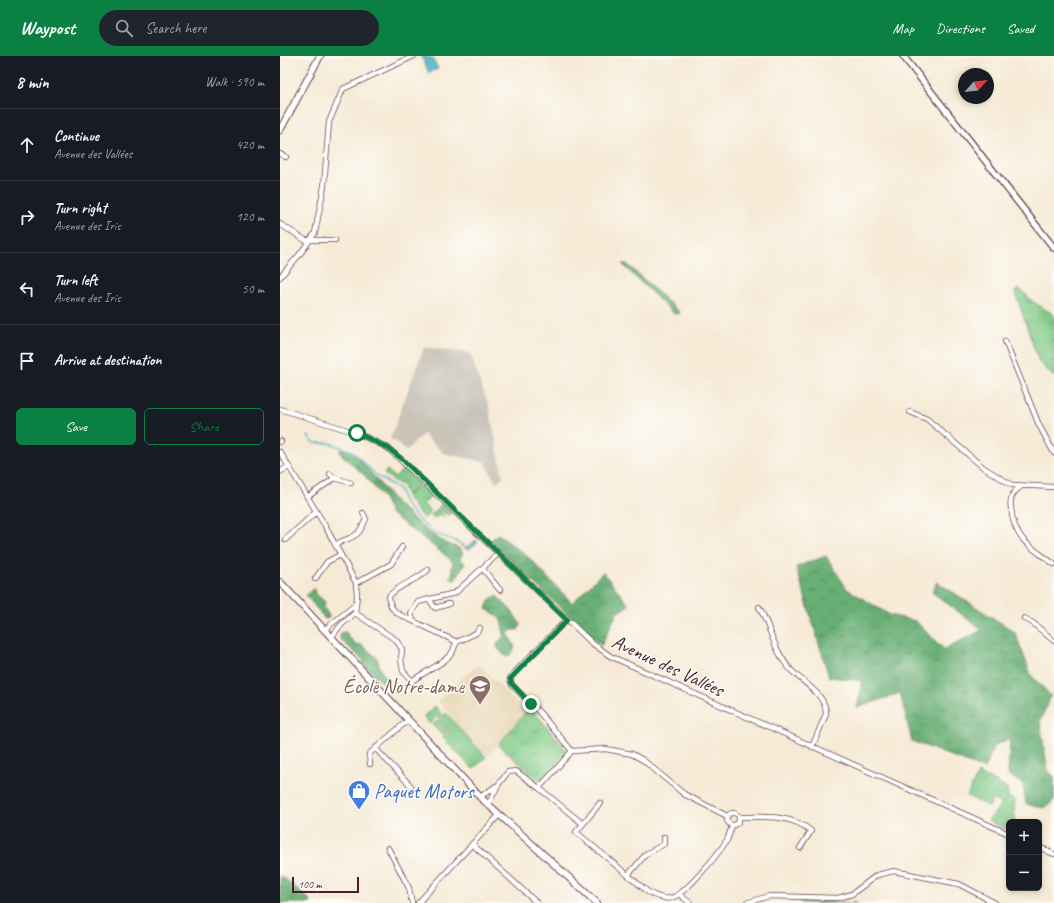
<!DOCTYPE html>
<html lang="en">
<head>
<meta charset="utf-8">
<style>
	:root { --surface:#171b24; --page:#20242c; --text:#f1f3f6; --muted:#9ea1a6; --line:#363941; --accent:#0b8043 }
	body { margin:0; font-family:Caveat,sans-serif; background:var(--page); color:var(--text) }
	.controls { position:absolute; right:12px; bottom:12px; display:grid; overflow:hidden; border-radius:6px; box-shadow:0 2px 6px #0003 }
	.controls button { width:36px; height:36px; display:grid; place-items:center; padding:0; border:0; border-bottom:1px solid var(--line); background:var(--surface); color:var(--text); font:20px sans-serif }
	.compass { position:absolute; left:678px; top:12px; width:36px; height:36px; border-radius:50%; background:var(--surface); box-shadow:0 2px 6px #0003; rotate:63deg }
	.scale { position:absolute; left:12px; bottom:10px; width:67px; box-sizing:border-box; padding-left:4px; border:2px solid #4a1f2b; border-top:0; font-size:11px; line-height:14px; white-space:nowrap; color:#4a1f2b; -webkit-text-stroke:3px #fdfcf7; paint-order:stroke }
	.stop { position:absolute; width:12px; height:12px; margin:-9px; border:3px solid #0b8043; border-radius:50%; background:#fff }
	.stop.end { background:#0b8043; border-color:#fff; box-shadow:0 1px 4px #0008 }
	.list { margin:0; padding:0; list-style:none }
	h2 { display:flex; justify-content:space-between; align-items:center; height:52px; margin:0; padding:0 16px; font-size:17px }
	h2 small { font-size:13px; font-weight:400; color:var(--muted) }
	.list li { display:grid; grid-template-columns:26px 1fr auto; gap:12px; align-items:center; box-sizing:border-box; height:72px; padding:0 16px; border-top:1px solid var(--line) }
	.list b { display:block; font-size:15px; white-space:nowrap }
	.list p { margin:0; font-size:13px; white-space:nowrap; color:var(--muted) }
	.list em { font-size:13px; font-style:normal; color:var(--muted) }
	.actions { display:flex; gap:8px; padding:12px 16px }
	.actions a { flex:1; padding:9px 0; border:1px solid var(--accent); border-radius:6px; text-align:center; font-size:14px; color:var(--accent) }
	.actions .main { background:var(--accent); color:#fff }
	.icon { flex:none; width:22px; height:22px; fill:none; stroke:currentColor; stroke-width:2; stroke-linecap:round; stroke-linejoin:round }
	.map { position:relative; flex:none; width:774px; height:847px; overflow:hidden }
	header { display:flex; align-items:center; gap:24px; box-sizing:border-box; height:56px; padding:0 20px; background:var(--accent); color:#fff }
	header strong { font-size:19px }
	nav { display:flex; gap:22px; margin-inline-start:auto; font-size:14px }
	.search { width:280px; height:36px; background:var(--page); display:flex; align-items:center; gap:10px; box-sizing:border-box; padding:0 14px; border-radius:22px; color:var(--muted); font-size:15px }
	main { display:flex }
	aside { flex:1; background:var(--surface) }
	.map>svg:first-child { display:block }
</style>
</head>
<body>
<header>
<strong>Waypost</strong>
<div class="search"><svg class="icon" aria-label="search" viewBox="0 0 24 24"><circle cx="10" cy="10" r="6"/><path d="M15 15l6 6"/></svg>Search here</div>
<nav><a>Map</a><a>Directions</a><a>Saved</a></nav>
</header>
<main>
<aside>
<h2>8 min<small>Walk · 590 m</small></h2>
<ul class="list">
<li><svg class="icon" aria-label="ahead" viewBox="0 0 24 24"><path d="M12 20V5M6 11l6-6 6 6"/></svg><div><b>Continue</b><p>Avenue des Vallées</p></div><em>420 m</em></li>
<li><svg class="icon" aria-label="right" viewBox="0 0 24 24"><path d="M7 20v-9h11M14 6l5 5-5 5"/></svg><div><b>Turn right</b><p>Avenue des Iris</p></div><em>120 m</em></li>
<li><svg class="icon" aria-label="left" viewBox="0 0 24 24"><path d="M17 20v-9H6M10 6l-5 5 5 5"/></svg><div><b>Turn left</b><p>Avenue des Iris</p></div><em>50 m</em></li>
<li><svg class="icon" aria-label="arrive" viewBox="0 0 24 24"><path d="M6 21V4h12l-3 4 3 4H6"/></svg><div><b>Arrive at destination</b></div></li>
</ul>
<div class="actions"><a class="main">Save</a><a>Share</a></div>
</aside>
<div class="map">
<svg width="774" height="847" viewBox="0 0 774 847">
	<defs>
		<pattern id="grass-tufts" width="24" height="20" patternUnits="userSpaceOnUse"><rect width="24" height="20" fill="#81cb88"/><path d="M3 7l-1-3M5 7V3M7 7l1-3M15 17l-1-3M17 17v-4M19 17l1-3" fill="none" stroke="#71ae76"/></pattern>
		<pattern id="forest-crowns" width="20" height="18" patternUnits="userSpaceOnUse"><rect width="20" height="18" fill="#68af74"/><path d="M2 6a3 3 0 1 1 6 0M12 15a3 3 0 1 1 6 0" fill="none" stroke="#588e5f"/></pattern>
		<pattern id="park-dots" width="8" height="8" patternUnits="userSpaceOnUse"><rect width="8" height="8" fill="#81cb88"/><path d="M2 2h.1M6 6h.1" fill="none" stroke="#71ae76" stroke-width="1.8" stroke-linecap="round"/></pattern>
		<pattern id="garden-furrows" width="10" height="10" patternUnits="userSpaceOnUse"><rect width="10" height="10" fill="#81cb88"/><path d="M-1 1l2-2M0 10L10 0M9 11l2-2" fill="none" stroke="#71ae76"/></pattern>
	</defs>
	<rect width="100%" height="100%" fill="#fdfcf7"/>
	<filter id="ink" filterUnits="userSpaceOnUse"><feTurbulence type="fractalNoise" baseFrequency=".025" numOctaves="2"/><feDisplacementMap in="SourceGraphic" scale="8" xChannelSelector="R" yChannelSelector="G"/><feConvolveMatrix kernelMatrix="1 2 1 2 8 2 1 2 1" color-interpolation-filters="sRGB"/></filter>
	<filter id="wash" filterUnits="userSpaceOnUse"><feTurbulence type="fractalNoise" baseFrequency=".012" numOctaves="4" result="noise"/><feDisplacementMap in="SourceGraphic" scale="16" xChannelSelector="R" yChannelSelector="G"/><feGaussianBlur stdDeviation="0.9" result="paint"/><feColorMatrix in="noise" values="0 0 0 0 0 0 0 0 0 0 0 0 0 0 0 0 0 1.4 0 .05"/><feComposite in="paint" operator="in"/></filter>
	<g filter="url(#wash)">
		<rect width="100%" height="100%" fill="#f6ead6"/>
		<path fill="#e9d9ba" d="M198 608 246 656 238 668 207 700 157 645Z"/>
		<path fill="#c9c3b8" d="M144 291 190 297 209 351 223 421 216 427 205 406 163 397 143 378 126 395 115 385 110 383Z"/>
		<path fill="url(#grass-tufts)" stroke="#66755a" d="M739 232 752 245 774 259V321L759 306 735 236Z
			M122 410 138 428 127 440 123 430 104 418 107 414 115 421 123 414 120 411Z
			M139 429 154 442 151 441 143 448 151 456 145 462 141 460 127 441Z
			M162 448 171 457 170 459 164 457 158 452Z
			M157 453 165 462 162 458 153 463 151 459Z
			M252 653 287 695 260 725 218 689 246 656Z"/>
		<path fill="url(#forest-crowns)" stroke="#596750" d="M342 208H347L400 257 394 258Z
			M67 393 80 404 117 448 146 474 165 487 179 492 183 497 180 502 185 507 175 524 170 522 173 515 171 512 173 507 169 502 110 457 105 444 85 420 61 398 60 394Z
			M218 478 248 501 292 547 323 516 349 549 337 557 321 590 210 485Z
			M546 500 567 533 610 559 636 565 664 593 702 574 652 536 657 526 735 576 751 619 771 640 760 665 768 716 774 720V744L765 752 746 748 743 728 728 719 730 683 715 689 704 713 632 685 620 637 577 652 583 625 549 621 516 511Z
			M34 532 36 538 45 546 44 551 49 560V562L45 563 26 539Z
			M217 540 230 553 241 569 238 574H231L228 578 235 591C233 596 231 600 225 600L218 593 217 588 224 580 222 567 218 560 206 553 210 543Z
			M62 576H66L68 580 77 589 81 588 97 602 101 615 107 621 103 627 83 608V604L60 583V578Z
			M2 820 30 844 31 847H0V822Z
			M518 843 577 847H521Z"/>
		<path fill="url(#park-dots)" stroke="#66755a" d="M166 657 206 701 193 713 163 682 170 675 158 662Z"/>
		<path fill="url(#garden-furrows)" stroke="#66755a" d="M698 717 727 732 728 741 735 744 734 754 736 766H729V774L708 765 722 748 712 743 709 751 687 740Z"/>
		<path fill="#81cb88" stroke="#66755a" d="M155 650 161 657 150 668 143 661Z
			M158 664 168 675 163 680 152 669Z"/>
		<path fill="#47b2c4" stroke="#486878" d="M141 0 153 2 158 13 149 17Z
			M196 484 198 486 190 493H186L175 485 186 491Z"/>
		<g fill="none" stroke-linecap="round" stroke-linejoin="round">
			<path stroke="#47b2c4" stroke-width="1.5" d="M28 380 34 387H49L72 395 98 421
				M100 422 118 432C122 436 121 442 124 446 139 466 150 477 175 485"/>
		</g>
	</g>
	<g filter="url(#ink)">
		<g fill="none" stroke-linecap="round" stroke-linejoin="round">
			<g stroke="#643d45" stroke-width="6">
				<path id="minor" d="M0 98 6 101
					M0 168 25 184H55
					M0 221 20 198 35 177 44 130 49 66 63 33 134 0
					M725 285 759 369 774 397
					M0 353 77 377 108 392 312 587 330 600 729 778
					M630 356 647 363 704 412 732 429 774 431
					M0 386 1 385
					M0 396 44 468 76 527 77 539 75 557 116 584 122 593 121 604 123 615 132 625C142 617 168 606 173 595 174 592 175 589 177 586L133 565 131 557 138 546 175 537 219 497
					M0 416 8 411
					M50 418 55 422
					M742 430C733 435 729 442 731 452 734 484 750 490 774 508
					M27 441 55 422 71 427
					M5 484 36 456
					M55 489C73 478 76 486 86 463L83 457
					M203 513 220 534
					M35 523 47 506 60 499
					M76 527 111 508 122 491
					M149 543 155 552 169 548
					M479 551C491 572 494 596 511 614 523 627 546 638 546 658L532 691
					M744 562 753 567 774 585
					M287 563 232 619 230 623 232 629 259 656 292 695 326 693 352 698 363 704 404 738 447 760
					M133 565C120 559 109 556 109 540 120 528 136 525 148 514
					M44 574 75 549
					M51 582 60 570 75 557
					M177 586 196 577 200 572
					M95 692 131 730
					M90 708 89 698 127 665
					M259 732 292 695
					M200 741 216 730
					M208 749 218 729 228 716 236 715 259 732 303 768 296 776 368 836C375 840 383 844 391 842 405 839 439 797 447 784 449 780 450 775 452 770
					M447 763a6 6 0 1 1 12 0a6 6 0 1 1-12 0Z
					M459 761C483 761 511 758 531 775L520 792
					M303 768 320 747
					M192 788 257 847
					M759 791 774 798
					M108 792 129 832 132 847
					M348 819 366 798 384 788V781
					M400 839 410 847
					M138 847 219 759
					M466 847 489 840 558 842 572 838 597 819 614 815 679 828 715 847"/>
			</g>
			<g stroke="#643d45" stroke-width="8">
				<path id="tertiary" d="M623 0 774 192"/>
			</g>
			<g stroke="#643d45" stroke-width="8">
				<path id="secondary" d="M0 74 40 0
					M0 526 200 741 317 847"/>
			</g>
			<use href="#minor" stroke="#fff" stroke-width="4.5"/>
			<use href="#tertiary" stroke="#fff" stroke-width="5.5"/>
			<use href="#secondary" stroke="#fff" stroke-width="6"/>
		</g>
	</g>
	<g fill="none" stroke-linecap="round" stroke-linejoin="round" filter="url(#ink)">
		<path stroke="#0b8043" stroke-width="5" d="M77 377 108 392 123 404 287 564 230 623 232 628 251 648"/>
	</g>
	<defs>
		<g id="school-pin" transform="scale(1.15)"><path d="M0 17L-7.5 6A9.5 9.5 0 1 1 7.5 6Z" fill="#8d6e63" stroke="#fdfcf7"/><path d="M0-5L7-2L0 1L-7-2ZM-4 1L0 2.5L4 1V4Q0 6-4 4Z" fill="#fff"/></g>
		<g id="shop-pin" transform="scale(1.15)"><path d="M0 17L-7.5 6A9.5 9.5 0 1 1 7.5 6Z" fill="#3f7fe0" stroke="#fdfcf7"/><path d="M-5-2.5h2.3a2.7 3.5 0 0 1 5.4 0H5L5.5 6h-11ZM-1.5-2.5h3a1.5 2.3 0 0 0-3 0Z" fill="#fff"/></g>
	</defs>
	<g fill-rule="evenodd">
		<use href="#school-pin" x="200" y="630"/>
		<use href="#shop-pin" x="79" y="735"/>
	</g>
	<g text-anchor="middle" stroke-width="3" stroke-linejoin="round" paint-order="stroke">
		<g font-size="20" fill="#4a1f2b" stroke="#fdfcf7">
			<text transform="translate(388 609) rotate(25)" y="7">Avenue des Vallées</text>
		</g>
		<g font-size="20" fill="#785e54" stroke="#fdfcf7" text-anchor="end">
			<text x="184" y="637">École Notre-dame</text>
		</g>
		<g font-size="20" fill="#366cbe" stroke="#fdfcf7" text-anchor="start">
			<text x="94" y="742">Paquet Motors</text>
		</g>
	</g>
</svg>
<div class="controls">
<button>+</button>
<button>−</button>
</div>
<svg class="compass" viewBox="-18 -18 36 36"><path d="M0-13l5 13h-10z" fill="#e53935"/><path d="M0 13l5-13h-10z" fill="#9ea1a6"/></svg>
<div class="scale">100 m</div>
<div class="stop" style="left:77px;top:377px"></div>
<div class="stop end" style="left:251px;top:648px"></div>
</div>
</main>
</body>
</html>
